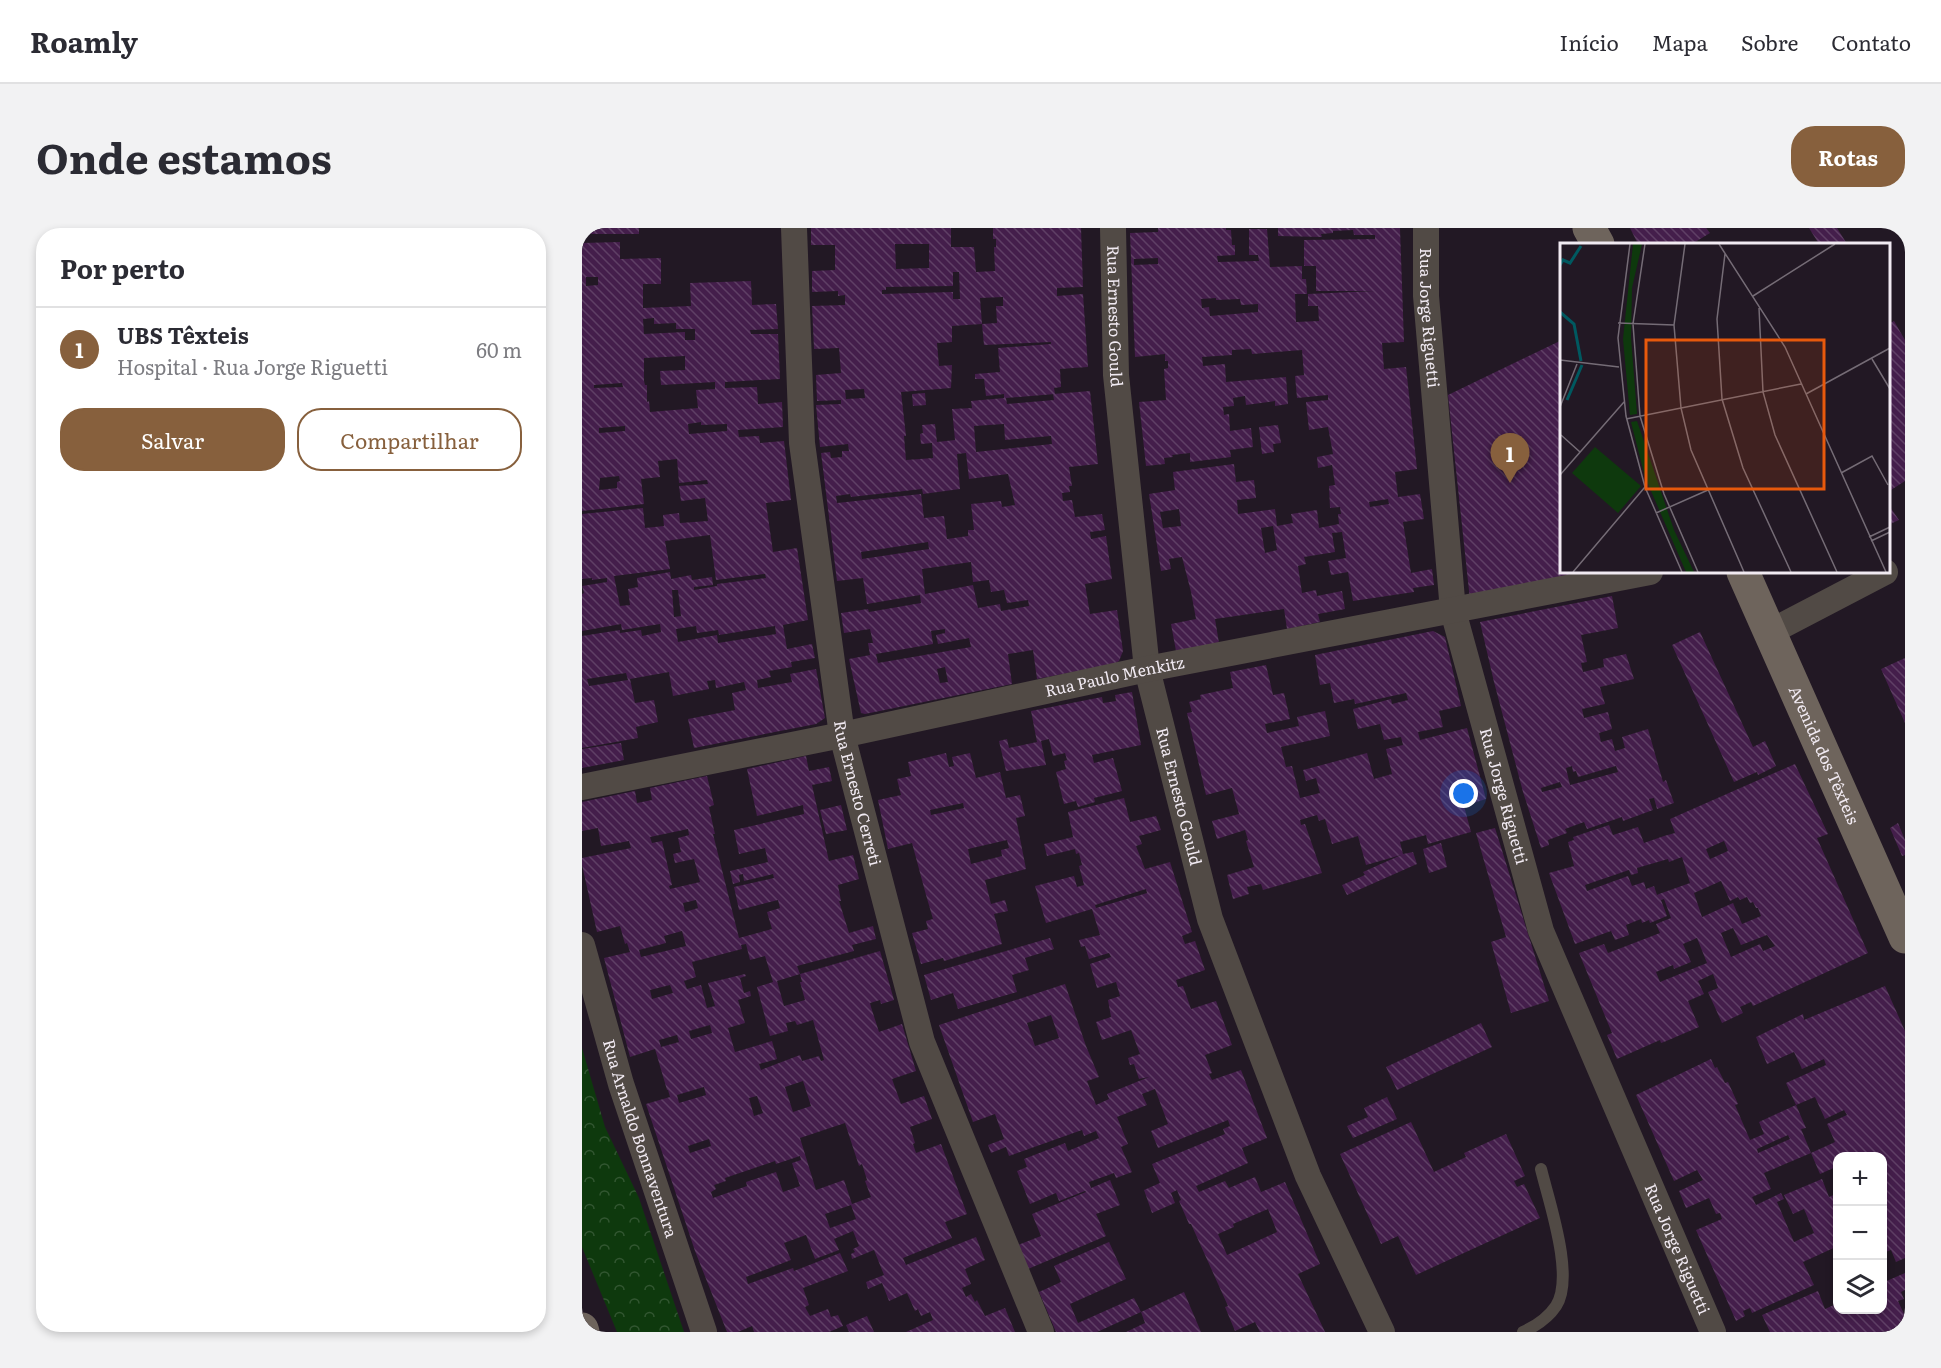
<!DOCTYPE html>
<html lang="pt">
<head>
<meta charset="utf-8">
<style>
	:root { --surface:#fff; --page:#f2f2f3; --text:#2b2b33; --muted:#7c7c81; --line:#e1e1e2; --accent:#87603d }
	body { margin:0; font-family:Literata,serif; background:var(--page); color:var(--text) }
	.controls { position:absolute; right:18px; bottom:18px; display:grid; overflow:hidden; border-radius:12px; box-shadow:0 3px 9px #0003 }
	.controls button { width:54px; height:54px; display:grid; place-items:center; padding:0; border:0; border-bottom:2px solid var(--line); background:var(--surface); color:var(--text); font:30px sans-serif }
	.you { position:absolute; left:882px; top:566px; width:21px; height:21px; margin:-15px; border:4px solid #fff; border-radius:50%; background:#1a73e8; box-shadow:0 0 0 9px #1a73e833 }
	.badge { display:grid; place-items:center; width:39px; height:39px; border-radius:50%; background:var(--accent); color:#fff; font-size:20px; font-weight:700 }
	.pin { position:absolute; translate:-50% -50px; filter:drop-shadow(0 2px 3px #0008) }
	.pin::after { content:''; position:absolute; top:32px; width:21px; height:18px; background:inherit; clip-path:polygon(0 0,100% 0,50% 100%) }
	.list { margin:0; padding:0; list-style:none }
	h2 { display:flex; justify-content:space-between; align-items:center; height:78px; margin:0; padding:0 24px; font-size:26px }
	h2 small { font-size:20px; font-weight:400; color:var(--muted) }
	.list li { display:grid; grid-template-columns:39px 1fr auto; gap:18px; align-items:center; box-sizing:border-box; height:84px; padding:0 24px; border-top:2px solid var(--line) }
	.list b { display:block; font-size:22px; white-space:nowrap }
	.list p { margin:0; font-size:20px; white-space:nowrap; color:var(--muted) }
	.list em { font-size:20px; font-style:normal; color:var(--muted) }
	.actions { display:flex; gap:12px; padding:18px 24px }
	.actions a { flex:1; padding:14px 0; border:2px solid var(--accent); border-radius:24px; text-align:center; font-size:21px; color:var(--accent) }
	.actions .main { background:var(--accent); color:#fff }
	.icon { flex:none; width:33px; height:33px; fill:none; stroke:currentColor; stroke-width:2; stroke-linecap:round; stroke-linejoin:round }
	.map { position:relative; flex:none; width:1323px; height:1104px; overflow:hidden; border-radius:24px }
	header { display:flex; align-items:center; gap:36px; box-sizing:border-box; height:84px; padding:0 30px; background:var(--surface); border-bottom:2px solid var(--line) }
	header strong { font-size:28px }
	nav { display:flex; gap:33px; margin-inline-start:auto; font-size:21px }
	.intro { display:flex; align-items:center; justify-content:space-between; box-sizing:border-box; height:144px; padding:0 36px }
	h1 { margin:0; font-size:42px }
	.button { padding:15px 27px; border-radius:24px; background:var(--accent); color:#fff; font-size:21px; font-weight:700 }
	main { display:flex; gap:36px; padding:0 36px }
	aside { flex:1; background:var(--surface); border-radius:24px; box-shadow:0 3px 9px #0003 }
	.map>svg:first-child { display:block }
</style>
</head>
<body>
<header>
<strong>Roamly</strong>
<nav><a>Início</a><a>Mapa</a><a>Sobre</a><a>Contato</a></nav>
</header>
<div class="intro"><h1>Onde estamos</h1><a class="button">Rotas</a></div>
<main>
<aside>
<h2>Por perto<small></small></h2>
<ul class="list">
<li><span class="badge">1</span><div><b>UBS Têxteis</b><p>Hospital · Rua Jorge Riguetti</p></div><em>60 m</em></li>
</ul>
<div class="actions"><a class="main">Salvar</a><a>Compartilhar</a></div>
</aside>
<div class="map">
<svg width="1323" height="1104" viewBox="0 0 1323 1104">
	<defs>
		<pattern id="park-crowns" width="20" height="18" patternUnits="userSpaceOnUse" patternTransform="scale(1.5)"><rect width="20" height="18" fill="#0e390d"/><path d="M2 6a3 3 0 1 1 6 0M12 15a3 3 0 1 1 6 0" fill="none" stroke="#325631"/></pattern>
		<pattern id="building-back-hatch" width="6" height="6" patternUnits="userSpaceOnUse" patternTransform="scale(1.5)"><rect width="6" height="6" fill="#441e4b"/><path d="M-1 5l2 2M0 0l6 6M5-1l2 2" fill="none" stroke="#5f3f65"/></pattern>
	</defs>
	<rect width="100%" height="100%" fill="#221824"/>
	<path fill="url(#park-crowns)" d="M0 820 23 899 57 970 102 1104H35L0 1019Z"/>
	<path fill="url(#building-back-hatch)" fill-rule="evenodd" d="M0 0H57V6H0Z
		M229 0H369V19H392L394 44 413 43 412 19H414V11H411V0H499L501 59 475 60V68L501 66 506 139 478 141 479 159 472 160 473 166 424 170 425 176 472 172 471 166 508 163 516 236 487 239 490 258H487L488 264 480 265 481 273 490 272 493 289 520 286 523 302 508 304 509 311 524 308 530 351 503 356 508 386 535 382 541 423 537 433 532 436 455 451 451 422 426 426 430 456 283 486 279 485 267 431 288 427 286 415H291L288 401 262 405 259 385 286 381 287 384 339 375 338 367 285 376 281 350 255 353 239 225 248 224 249 230 260 229V223H267L266 216 238 219 234 177 259 176V172L235 173 234 147 259 145 257 120 232 121 230 78 263 77V67L256 68V63L230 64V43L253 42V17H229ZM313 16H347V40L314 41ZM371 44H377L378 71H371V64L300 66V62H304V59L371 58ZM421 69V78H414L415 95 400 96 402 117 469 114V116L416 120 418 144 393 146V151H402L404 168 422 166V170L389 173 390 180 370 181 373 212 355 214 353 196 340 197 341 205 338 206 339 216 350 215 351 230 324 232 322 208H324L319 164 369 160 370 137 357 138 355 115 370 114V98L400 96 398 70ZM282 161 283 170 264 171 263 162ZM422 196 423 212 469 208 470 216 394 224 392 198ZM384 225 387 251 426 246 433 277 420 279 419 273 389 276 392 302H386V308L365 311 362 288 342 290 339 266 255 275 254 268 268 266 269 269 340 261 341 266 378 261 375 226ZM346 314 347 321 280 331 279 324ZM389 334 391 354 407 352 409 364 422 362 425 375 446 372 447 378 419 383 418 376 396 380 391 357 343 366 340 341ZM363 401V405L354 407 356 416 387 410 389 419 296 435 294 426 351 416 349 403ZM363 439 366 454 358 455 355 441Z
		M576 0H644V2H649L650 17H653V27L635 28 636 34 677 33 676 27H667V1H685L688 39 720 38V51H724L725 66H713L714 94 737 93 736 78H726V66L793 63H734V38H722V12L793 11V7H772L771 2 751 3V5L739 6 740 9 696 8V0H818L822 114 800 115 802 141 824 139 835 241 813 244 816 269 838 266 842 291 821 294 829 345 850 341 852 357 831 360 832 364 771 373 766 344 749 347 746 333 764 330 760 304 750 305 753 324 722 329 724 336 716 338 720 365 734 362 735 368 760 363 763 381 736 386 738 394 705 401 702 381 633 391 637 415 594 423 589 396 614 391 609 364 600 329 587 331 589 341 579 343 567 266 593 262 591 244 652 236 654 254 672 252 674 270 655 272 656 286 693 281 695 298 711 295 709 286 735 282 737 300 757 296 756 286H759L758 279 748 280 747 258 753 257 750 237 736 240 735 229 751 226 746 199 727 202 724 174 746 172V167L715 170 713 148 722 147 720 122 670 126 669 121 650 122V127L620 129 621 138 643 136 644 154 704 149 706 176 693 178V173L664 177 663 168 651 170 652 178 641 179 642 187 647 186 648 203 669 200 671 219 648 222 649 229 608 234V225L590 227 591 229 582 230 583 236 564 238 557 174 584 172 582 141 586 140V133H583V126L553 129 548 5 576 4ZM576 30V36L552 37V31ZM634 70V72L658 71 659 77 676 76V84L628 88 627 79 620 80 619 71ZM806 271 807 276 788 279 787 274ZM597 281 599 298 581 300 578 284ZM691 298 695 322 683 325 679 300Z
		M1048 0H1124L1128 5 1110 16H1056Z
		M1227 0H1255L1265 16H1237Z
		M38 14V31L79 30V56H61V80L109 78 108 55 169 53 170 77 194 76 196 101 168 102 169 106H196L198 151 143 154V160L175 159 176 176 200 174 201 199 156 202 157 209 177 208 178 215 202 213 209 272 184 275 191 324 215 320 226 392 201 397 205 421 230 416 233 430 209 434 210 439 187 443 189 449 175 452 176 460 210 454 208 446 234 441 243 490 234 496 112 520 106 491 153 482 150 465 164 462 162 454 134 460 133 452 125 453 127 461 91 468 87 444 48 451 53 475 72 472 76 494 54 499 56 510 0 520V408L38 402V405L59 402 60 408 79 404 78 396 40 402 39 396 0 403V366L2 365 0 358 25 354V350L10 352V350L0 351V286L61 280 63 300 82 298 81 287 97 285 98 295 126 293 123 270 99 273 97 258 126 256 125 252 97 255 95 231 76 233 78 249 59 251 62 276 0 283V15ZM4 49H16V57L4 58ZM72 90V96L94 95V101H113V112H103V104L62 106 61 91ZM103 128V142L78 143 79 157 133 154V161L114 162 116 180 68 184 67 173 65 174V157H63L62 153V130ZM40 155 41 159 12 160V157ZM119 194V197L145 196V203L107 206 106 196ZM43 198V203L17 205V200ZM37 248 38 253 35 254V260L17 262 18 250ZM128 307 134 352 183 346 184 350 135 356V358L112 362V359L131 357 130 349 110 352 109 347 89 351 88 344 55 350 56 359 46 361 48 377 38 378 32 348 88 341 83 313ZM90 362H96L99 388 92 389ZM114 398 115 405 136 402 137 407 193 398 194 406 136 415 135 407 96 414 94 401ZM44 445 46 452 7 458 5 451Z
		M1312 93 1323 112V253L1309 262 1306 257V96Z
		M980 112V344H1015L888 372 866 167Z
		M343 165 344 177 331 178 330 166Z
		M696 197 699 215 691 216 692 224 680 226 677 199Z
		M1306 276 1317 292 1306 297Z
		M1030 368 1036 400 999 407 1005 434 999 435 1001 444 1022 439 1021 431 1044 426 1052 451 1018 459 1023 476 1000 481 1002 490 1026 484 1030 501 1017 505 1019 514 1030 511 1033 523 1043 520 1040 509 1066 501 1081 554 1084 552 1092 575 1075 581 1072 570 1067 571 1071 582 1041 593 1040 589 1005 601 1002 594 983 601 985 605 966 612 967 617 959 620 941 564 912 454 898 394ZM990 538 991 544 994 543 996 549 1034 538 1036 544 988 557 984 540ZM978 554 980 559 960 564 959 560Z
		M851 403 863 409 879 478 857 483 861 499 836 504 838 512 885 500 904 571 882 578 889 604 846 616 844 607 818 614 821 626 831 624 835 636 765 667 760 657 783 647 781 644 819 627 784 637 776 608 750 616 743 591 737 593 735 587 718 592 719 597 723 596 740 645 681 662 679 656 665 659 667 666 651 671 645 647 672 639 664 613 666 612 663 602 635 611 630 593 657 586 650 560 624 567 605 485 610 484 607 474 619 471 618 467 651 460 648 444 684 437 691 467 702 465 708 491 683 496 685 505 717 498 715 489 743 483 748 508 699 519 704 539 710 538 718 570 738 565 734 550 724 553 721 542 755 533 785 525 792 551 810 546 804 521 821 517 819 509 802 512 798 496 776 501 771 481 809 471 810 476 826 472 824 465 773 476 772 471 752 475 748 455 738 457 733 427Z
		M1118 404 1171 519 1183 513 1194 538 1176 547 1175 544 1152 554 1090 417Z
		M1323 430V495L1299 441Z
		M550 464 559 517 510 527 512 535 531 530 540 563 512 570 513 574 496 579 494 573 482 576 474 544 484 541 482 533 485 532 483 525 471 528 467 511 459 513 464 537 424 543 417 513 425 511 427 520 455 514 449 483 520 469 521 475 534 473 533 467Z
		M39 515 42 532 0 540V521Z
		M364 525 367 539 372 538 370 529 388 525 394 550 418 544 424 570 438 567 443 588 434 590 444 641 403 652 409 676 423 672 426 683 412 686 420 716 362 733 361 730 339 736 330 705 346 701 344 693 351 691 344 667 330 615 306 621 296 572 319 567 315 551 329 548 326 534ZM381 575 382 580 349 587 348 582ZM425 612 427 620 419 622 420 628 389 636 386 621Z
		M224 528 227 543 247 539 250 553 230 557 247 633 271 627 277 651 256 657 259 673H257L267 705 291 698 294 711 270 717 272 723 215 738 218 746 195 753 202 778 223 772 218 754H220L218 746 298 723 312 772 299 776 298 772 288 775 289 779 297 804 320 796 334 843 310 851 319 876 342 868 350 891 328 899 333 915 331 916 334 925 359 916 385 986 363 994 370 1010 321 1030 324 1037 394 1009 403 1032 383 1041 389 1056 380 1060 384 1069 389 1066 393 1074 395 1072 403 1088 423 1080 433 1104H324L351 1092 348 1084 339 1088 336 1081 333 1083 325 1065 307 1073 300 1055 286 1061 284 1054 302 1047 292 1022 270 1031 269 1026 273 1024 271 1021 277 1018 271 1003 252 1011 257 1022 233 1031 224 1007 202 1015 209 1032 164 1049 166 1056 211 1040 212 1043 258 1025 266 1043 221 1060 227 1077 223 1079 228 1088 246 1081 249 1089 256 1087 261 1098 247 1104H172L170 1098 156 1104H145L113 1023 64 876 88 869 86 862H85L73 821 48 829 22 730 48 724 45 715 43 716 38 698 15 704 0 637V630L49 620 47 613 19 618 16 600 0 603V574L53 563 55 575 70 572 68 560 125 548 132 577 127 579 132 602 133 606H131L157 710 190 701 185 684 198 680 196 672 157 682 152 659 192 650 191 646 162 653 161 646 157 647 158 654 151 656 148 643 186 634 183 620 157 626 152 602 222 586 221 577 175 588 165 541ZM106 601 107 607 96 610 99 624 91 626 93 635 112 631 118 654 88 661 87 658 90 657 80 613 70 615 68 609ZM114 672 116 680 103 684 101 675ZM100 703 104 718 59 729 57 722 84 715 82 708ZM164 716 168 732 183 728 191 754 175 759 188 808 206 803 204 795 213 793 215 797 231 792 242 832 239 833 237 828 220 833 218 827 179 842 177 836 195 831 190 813 153 824 146 800 163 795 156 772 169 768 168 763 162 765 158 750 164 748 163 746 126 755 133 778 125 780 119 757 105 761 102 753 114 749 110 734 160 721 159 717ZM88 757 91 765 70 771 68 762ZM128 797 130 805 109 811 107 803ZM95 807 97 814 79 819 77 812ZM221 853 229 878 211 884 203 859ZM122 859 124 867 97 875 95 867ZM175 868 181 885 172 888 167 870ZM263 895 277 938 280 936 285 952 283 953 289 969 270 976 262 952 234 962 218 910ZM127 911 129 918 108 925 106 918ZM218 928 219 932 210 935 218 958 201 964 194 944 164 954 165 958 131 970 129 964 134 961 132 957 144 953 143 950 193 933 194 936ZM269 977 274 991 248 1000 243 986Z
		M1213 536 1246 606 1235 610 1286 725 1171 778 1169 774 1158 779 1161 785 1140 795 1126 764 1136 760 1131 746 1116 753 1122 766 1106 773 1117 799 1082 814 1079 815 1078 812 1035 831 1025 807 1030 805 997 725 1022 716 1026 725 1078 705 1074 696 1089 690 1082 671 1079 672 1085 688 1068 695 1067 692 1060 695 1059 691 1044 697 1047 707 1033 712 1029 703 993 716 967 645 992 638 986 614 992 612 991 609 1027 597 1031 607 1056 599 1062 615 1082 608 1093 605 1088 591ZM1142 613 1146 623 1128 631 1124 621ZM1100 629 1108 655 1077 666 1075 667 1072 658 1064 661 1062 654 1050 658 1046 648 1005 663 1003 657 1047 642 1049 647 1056 645 1055 640 1086 631 1087 634ZM1139 653 1148 673 1156 669 1158 672 1165 669 1168 675 1171 674 1174 680H1176L1179 688 1160 696 1151 675 1120 689 1112 665ZM1151 700 1159 717 1185 707 1193 718 1181 723 1178 716 1149 729 1139 705ZM1115 710 1125 735 1078 754 1074 744 1091 737 1092 741 1109 734 1101 716Z
		M542 570 548 594 574 588 579 602 557 608 560 616 554 618 563 641 588 634 610 704 600 708 603 716 613 713 623 742 594 752 596 759 601 758 609 781 634 773 650 817 623 827 630 845 627 846 630 852 659 842 685 910 660 920 666 935 614 958 617 964 643 953 647 960 673 949 679 964 703 954 738 1036 716 1046 743 1104H678L673 1094 653 1103 643 1079 646 1078 609 996H607L597 973 599 972 595 962 589 965 593 975 570 985 562 962 578 955 570 936 643 906 641 901 648 898 646 892 576 920 569 903 586 896 573 861 560 866 565 877 535 889 546 916 539 919 550 944 534 950 532 945 507 954 509 960 528 952 538 977 514 986 524 1008 446 1041 436 1017 459 1008 450 986 504 964 503 963 477 973 474 965 448 976 435 943 445 939 442 931 483 915 486 923 517 910 514 903 502 908 500 902 427 928 424 919 409 925 406 917 422 911 413 886 391 894 357 797 483 756 504 818 517 849 505 853 514 877 527 871 525 866 567 849 557 851 552 836 548 837 546 830 558 826 549 802 520 812 514 794 529 789 526 772 538 768 534 754 515 760 508 736 529 729 527 725 507 731 503 718 499 719 497 712 518 707 510 681 464 695 453 658 492 648 495 659 502 657 497 638 500 637 497 625 494 626 493 621 465 628 462 616 491 609 486 584ZM564 661 565 665 514 680 513 677ZM469 787 477 810 453 818 445 795ZM686 981 695 1004 645 1027 636 1006 652 999 651 996Z
		M259 577 265 602 244 606 238 582Z
		M1316 595 1323 612V627L1320 628 1308 600Z
		M913 600 967 773 929 785 909 714 924 709 894 605Z
		M859 615 865 639 847 645 841 621Z
		M468 710 472 721 443 730 447 742 430 747 435 764 376 781 371 765 349 772 342 747Z
		M1303 758 1323 803V1030L1314 1034 1309 1022 1301 1025 1300 1024V928H1283L1282 926 1277 928H1256V938L1238 946 1229 925 1253 914 1245 896 1265 887 1262 882 1243 891 1233 869 1214 877 1204 855 1244 837 1242 831 1220 841 1212 824 1185 836 1174 809 1221 786 1222 792Z
		M899 795 910 819 815 862 804 839Z
		M1129 831 1133 840 1135 839 1143 855 1146 854 1156 876 1153 877 1168 912 1182 906 1177 894 1214 877 1224 900 1219 901 1229 925 1182 945 1189 961 1170 969 1174 977 1199 965 1202 971 1195 974 1212 1014 1232 1005 1222 981 1211 986 1202 967 1240 951 1247 969 1256 965V1018L1221 1034 1232 1057 1170 1085 1168 1080 1161 1083 1163 1088 1154 1093 1114 1002 1140 991 1138 985 1134 986 1127 970 1104 980 1097 963 1121 952 1115 942 1092 953 1054 867ZM1206 907 1208 911 1176 925 1175 921Z
		M805 869 815 891 771 910 765 898 786 889 782 880Z
		M829 894 852 944 884 929 882 925 924 906 943 948 932 953 935 959 942 956 958 990 834 1047 816 1008 799 1016 758 926Z
		M527 1014 544 1051 488 1076 496 1095 552 1070 559 1084 515 1104H474L457 1064 479 1054 472 1038Z
		M1323 1045V1062L1319 1064 1322 1071 1316 1073 1323 1088V1104H1188L1180 1087 1236 1063 1243 1081 1254 1076 1251 1067 1256 1065V1082H1300V1055Z
		M602 1064 619 1104H544L563 1095 559 1084Z
		M285 1088 292 1104H267L264 1097Z"/>
	<g fill="none" stroke-linecap="round" stroke-linejoin="round">
		<path stroke="#514a45" stroke-width="12" d="M941 1104C954 1098 966 1090 974 1078 993 1049 967 974 959 941"/>
		<g stroke="#514a45" stroke-width="26">
			<path id="s1" d="M212 0 220 215 260 507 340 814 459 1104"/>
			<path id="s2" d="M531 0 534 147 565 441 628 691 726 948 800 1104"/>
			<path id="s3" d="M844 0V68L871 383 959 703 1131 1104"/>
			<path d="M1188 404 1303 344"/>
			<path id="s4" d="M0 559 260 507 565 441 1068 344"/>
			<path id="s5" d="M0 717 39 856 122 1104"/>
		</g>
		<g stroke="#6e645c" stroke-width="33">
			<path d="M1007 0 1016 16"/>
			<path id="s6" d="M1161 344 1323 709"/>
			<path d="M0 1101 1 1104"/>
		</g>
	</g>
	<g text-anchor="middle" stroke-width="6" stroke-linejoin="round" paint-order="stroke">
		<g font-size="16" fill="#f1eaf2" stroke="#09050a">
			<text dy="6" stroke="none"><textPath href="#s2" startOffset="88">Rua Ernesto Gould</textPath></text>
			<text dy="6" stroke="none"><textPath href="#s3" startOffset="90">Rua Jorge Riguetti</textPath></text>
			<text dy="6" stroke="none"><textPath href="#s4" startOffset="544">Rua Paulo Menkitz</textPath></text>
			<text dy="6" stroke="none"><textPath href="#s6" startOffset="200">Avenida dos Têxteis</textPath></text>
			<text dy="6" stroke="none"><textPath href="#s1" startOffset="570">Rua Ernesto Cerreti</textPath></text>
			<text dy="6" stroke="none"><textPath href="#s2" startOffset="574">Rua Ernesto Gould</textPath></text>
			<text dy="6" stroke="none"><textPath href="#s3" startOffset="576">Rua Jorge Riguetti</textPath></text>
			<text dy="6" stroke="none"><textPath href="#s5" startOffset="202">Rua Arnaldo Bonnaventura</textPath></text>
			<text dy="6" stroke="none"><textPath href="#s3" startOffset="1062">Rua Jorge Riguetti</textPath></text>
		</g>
	</g>
	<g transform="translate(978 15)">
		<rect width="330" height="330" fill="#221824"/>
		<path d="M73 1H82L72 45 71 95 77 171 70 172 63 96ZM77 178 114 287 134 329H126L85 234 71 179Z" fill="#0e390d"/>
		<path d="M35 204 81 243 58 270 12 230Z" fill="#0e390d"/>
		<path fill="none" stroke="#005960" stroke-width="3" d="M0 22 3 17 10 20 21 3M0 69 14 81 21 118M7 157 22 122"/>
		<path fill="none" stroke="#756c76" stroke-width="1.5" d="M70 1 58 95 66 173 85 244 122 329M85 1 73 81 80 173 104 251 138 329M125 1 114 82 121 165 131 207 184 329M159 1 225 104 326 329M165 11 157 76 162 156 183 225 231 329M193 53 275 1M199 65 203 149 215 192 277 329M58 80 114 82M312 116 330 146M0 117 59 124M246 151 330 105M0 164 17 121M66 176 241 141M1 192 20 209M281 230 312 213 328 242M0 232 64 159M96 270 148 247M309 294 330 284M311 298 330 289M13 329 85 244"/>
		<path fill="#e8590c" fill-opacity="0.15" stroke="#e8590c" stroke-width="3" d="M86 97H264V246H86Z"/>
		<rect width="330" height="330" fill="none" stroke="#f1eaf2" stroke-width="3"/>
	</g>
</svg>
<div class="controls">
<button>+</button>
<button>−</button>
<button><svg class="icon" aria-label="layers" viewBox="0 0 24 24"><path d="M12 4l9 5-9 5-9-5zM3 14l9 5 9-5"/></svg></button>
</div>
<div class="you"></div>
<div class="pin badge" style="left:928px;top:255px">1</div>
</div>
</main>
</body>
</html>
